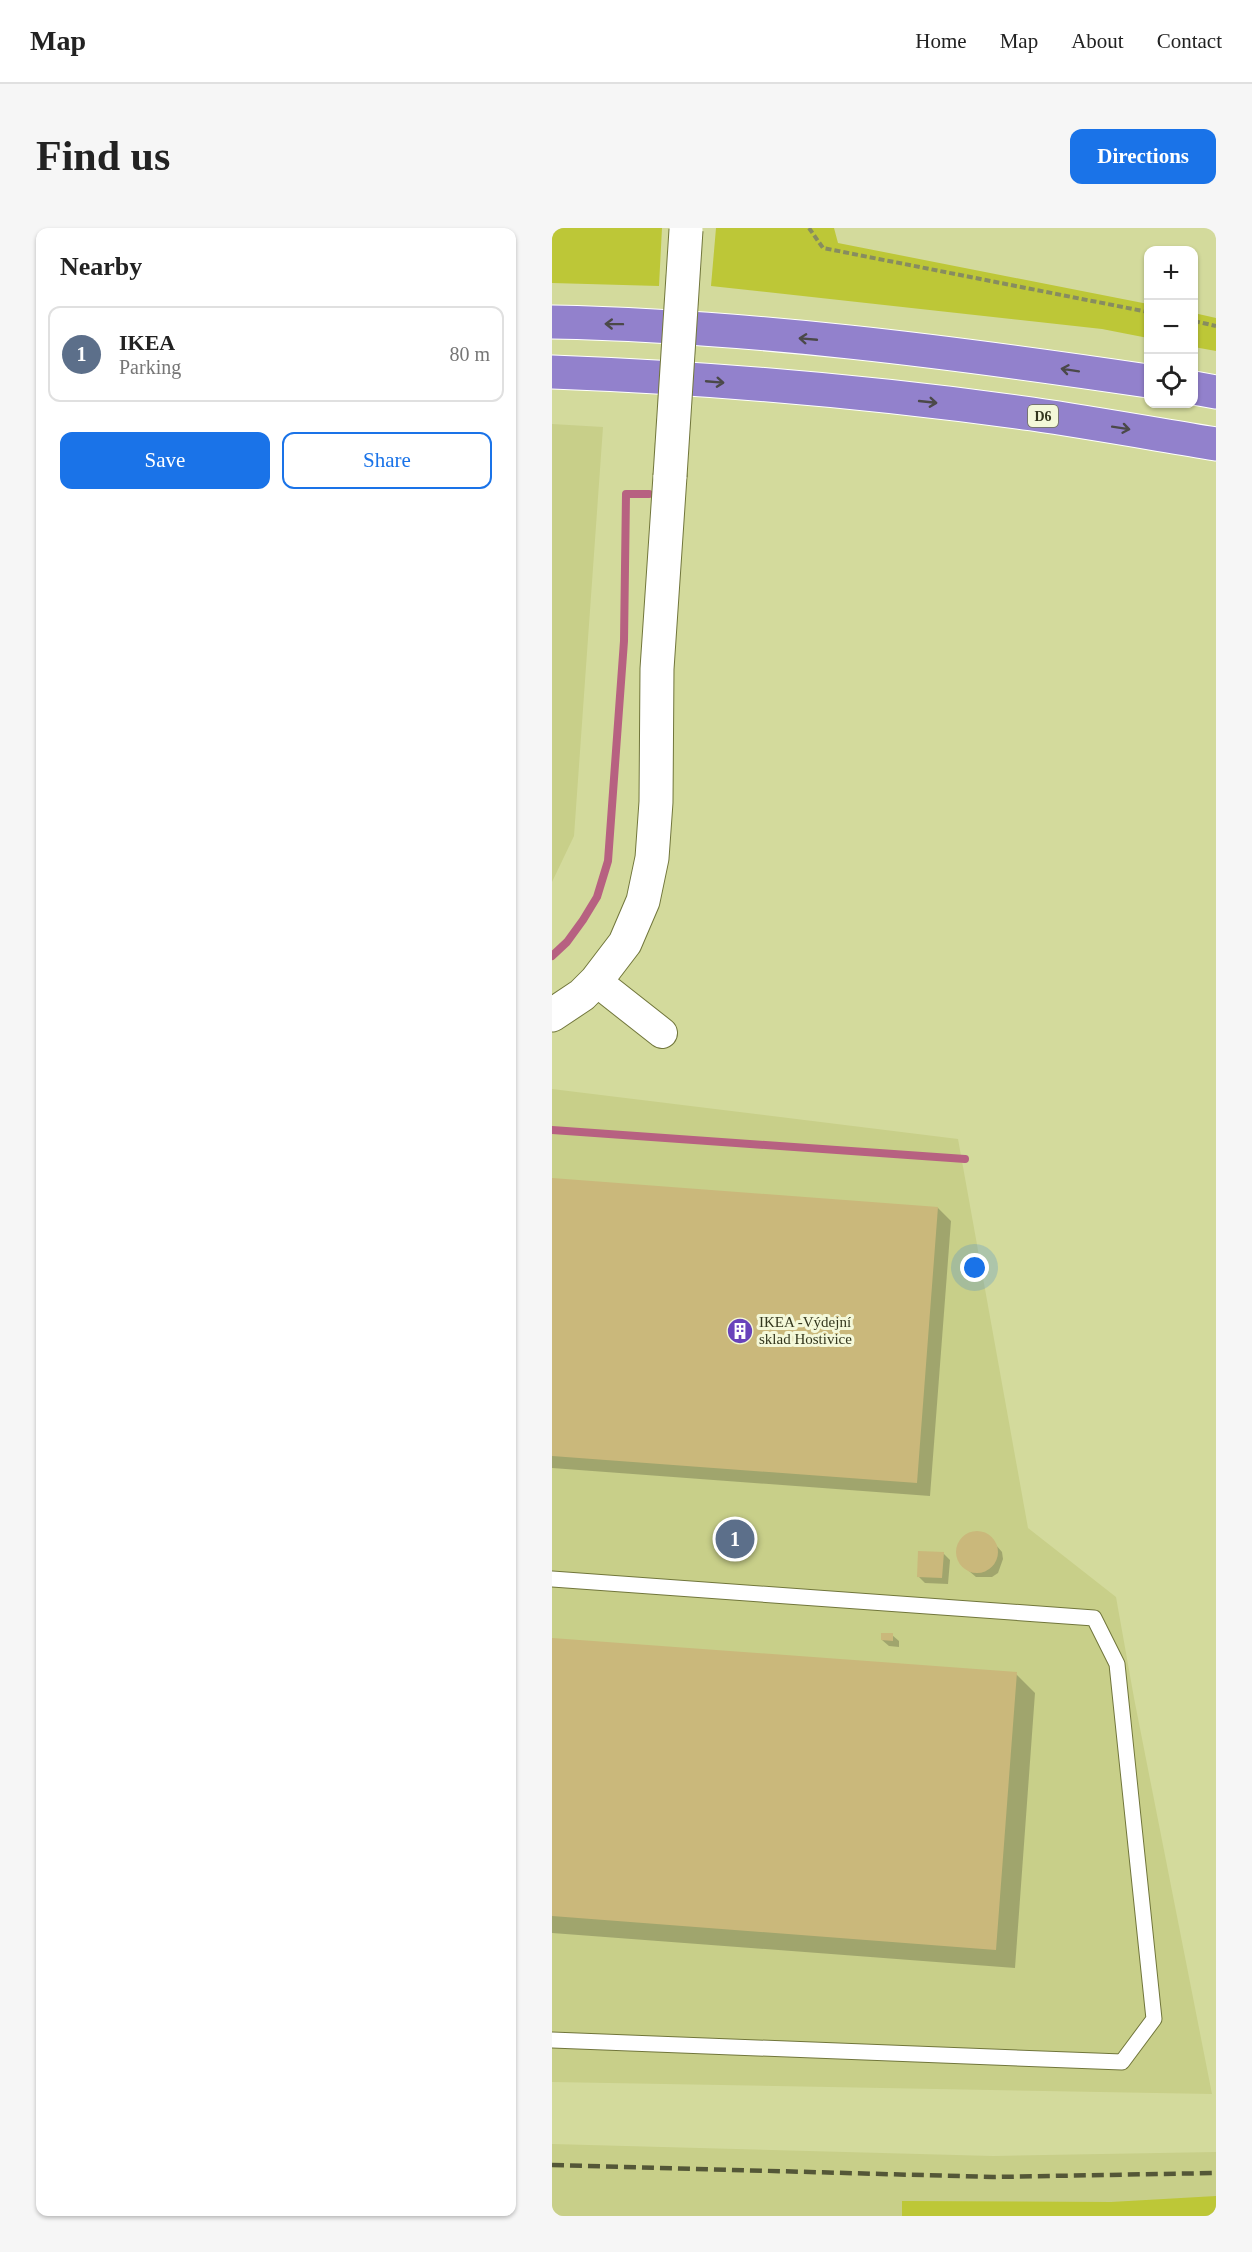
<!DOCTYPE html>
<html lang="en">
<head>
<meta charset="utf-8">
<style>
	:root { --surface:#fff; --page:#f6f6f6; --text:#222; --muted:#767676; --line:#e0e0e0; --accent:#1a73e8 }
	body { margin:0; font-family:"Times New Roman",serif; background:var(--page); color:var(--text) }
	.controls { position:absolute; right:18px; top:18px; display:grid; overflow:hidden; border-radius:12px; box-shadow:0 2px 4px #0004 }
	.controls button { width:54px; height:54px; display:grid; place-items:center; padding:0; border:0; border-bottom:2px solid var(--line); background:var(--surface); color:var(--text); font:30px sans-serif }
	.you { position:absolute; left:423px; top:1040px; width:21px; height:21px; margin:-15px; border:4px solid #fff; border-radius:50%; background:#1a73e8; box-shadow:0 0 0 9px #1a73e833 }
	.badge { display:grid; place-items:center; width:39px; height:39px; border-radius:50%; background:var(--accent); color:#fff; font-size:20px; font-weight:700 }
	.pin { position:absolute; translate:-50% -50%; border:3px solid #fff; box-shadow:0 2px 6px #0006 }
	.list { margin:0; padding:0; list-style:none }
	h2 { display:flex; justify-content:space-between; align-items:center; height:78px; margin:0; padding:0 24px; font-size:26px }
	h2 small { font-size:20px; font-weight:400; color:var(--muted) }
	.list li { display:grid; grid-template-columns:39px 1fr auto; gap:18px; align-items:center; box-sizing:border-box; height:96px; margin:0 12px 12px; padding:0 12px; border:2px solid var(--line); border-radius:12px }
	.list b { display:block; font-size:22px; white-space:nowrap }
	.list p { margin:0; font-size:20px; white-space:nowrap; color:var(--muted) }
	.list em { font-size:20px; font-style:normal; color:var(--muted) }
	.actions { display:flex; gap:12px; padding:18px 24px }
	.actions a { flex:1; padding:14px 0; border:2px solid var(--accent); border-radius:12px; text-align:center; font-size:21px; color:var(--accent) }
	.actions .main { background:var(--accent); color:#fff }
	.icon { flex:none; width:33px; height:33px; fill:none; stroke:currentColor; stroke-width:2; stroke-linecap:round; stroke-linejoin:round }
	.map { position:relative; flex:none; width:664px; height:1988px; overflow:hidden; border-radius:12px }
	header { display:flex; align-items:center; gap:36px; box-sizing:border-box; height:84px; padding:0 30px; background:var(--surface); border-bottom:2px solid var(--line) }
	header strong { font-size:28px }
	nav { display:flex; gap:33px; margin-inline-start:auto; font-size:21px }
	.intro { display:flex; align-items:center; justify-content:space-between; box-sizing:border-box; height:144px; padding:0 36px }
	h1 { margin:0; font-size:42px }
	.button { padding:15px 27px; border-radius:12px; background:var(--accent); color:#fff; font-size:21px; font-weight:700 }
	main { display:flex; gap:36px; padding:0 36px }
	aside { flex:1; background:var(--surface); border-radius:12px; box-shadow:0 2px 4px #0004 }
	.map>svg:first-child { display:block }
</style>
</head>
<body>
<header>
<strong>Map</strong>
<nav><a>Home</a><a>Map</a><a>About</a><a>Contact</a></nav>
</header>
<div class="intro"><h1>Find us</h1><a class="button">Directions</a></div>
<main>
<aside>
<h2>Nearby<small></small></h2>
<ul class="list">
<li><span class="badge" style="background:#5c6f8a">1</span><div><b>IKEA</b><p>Parking</p></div><em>80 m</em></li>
</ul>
<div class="actions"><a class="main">Save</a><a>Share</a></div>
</aside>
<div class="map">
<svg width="664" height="1988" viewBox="0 0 664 1988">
	<rect width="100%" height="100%" fill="#d3da9c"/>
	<path fill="#c8cf89" d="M0 196 51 199 22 608 0 654Z
		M0 861 406 911 476 1300 564 1369 582 1470 660 1866 0 1854Z
		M0 1916 441 1928 664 1924V1988H0Z"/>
	<path fill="#bdc737" d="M0 0H110L107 58 0 55Z
		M164 0H282L286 15 596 76V110L550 101 159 58Z
		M642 85 664 90V123L642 119Z
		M664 1968V1988H350V1973L559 1974Z"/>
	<path fill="#0003" d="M0 951 386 980 399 993 378 1268 0 1240Z
		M423 1304 437 1309 450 1324 451 1331 446 1345 440 1349H424L411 1338 405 1324 409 1312 416 1306Z
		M391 1325 398 1332 396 1356 373 1355 367 1349Z
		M340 1407 347 1413V1419L337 1418 330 1412Z
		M0 1411 464 1446 483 1465 463 1740 0 1705Z"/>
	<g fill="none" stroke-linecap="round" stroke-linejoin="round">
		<path stroke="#b76181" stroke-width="8" d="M0 728 15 714 31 692 45 669 56 633 72 413 74 266H97
			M0 902 413 931"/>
	</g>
	<path fill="#cab87b" d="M0 950 386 979 365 1255 0 1228Z
		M404 1324a21 21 0 1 1 42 0a21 21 0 1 1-42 0Z
		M366 1323 392 1324 390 1350 365 1349Z
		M329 1405H341V1413L329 1412Z
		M0 1410 465 1444 444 1722 0 1688Z"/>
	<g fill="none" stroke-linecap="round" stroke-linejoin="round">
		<g stroke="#71763b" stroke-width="17">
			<path id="lane" d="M0 1351 542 1390 565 1436 602 1791 570 1834 0 1812"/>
		</g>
		<g stroke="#71763b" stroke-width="32">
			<path id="street" d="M44 753 110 805"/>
		</g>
		<g stroke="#71763b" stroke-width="35">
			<path id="secondary" d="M0 787 30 767 44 753 73 715 91 673 100 630 104 574 105 441 118 248"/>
		</g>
		<g stroke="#fff" stroke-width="35">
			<path id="highway" d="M0 94C199 98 399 124 596 153
				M0 144C160 150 321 164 480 186 541 195 603 206 664 216
				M642 160 664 164"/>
		</g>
		<path stroke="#878c60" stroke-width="4" stroke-dasharray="6 3" stroke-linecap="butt" d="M257 0 271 20 596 84
			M642 93 664 98"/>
		<use href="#lane" stroke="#fff" stroke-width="15"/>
		<use href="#street" stroke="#fff" stroke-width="30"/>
		<use href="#secondary" stroke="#fff" stroke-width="33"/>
		<use href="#highway" stroke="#9281cc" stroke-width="33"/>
		<path stroke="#545737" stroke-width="4.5" stroke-dasharray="12 6" stroke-linecap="butt" d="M0 1937 441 1949 664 1945"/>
		<g stroke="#71763b" stroke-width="35" stroke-linecap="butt">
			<path id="secondary-bridge" d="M118 248 134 2"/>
		</g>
		<use href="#secondary-bridge" stroke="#fff" stroke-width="33"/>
	</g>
	<defs><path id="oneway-shaft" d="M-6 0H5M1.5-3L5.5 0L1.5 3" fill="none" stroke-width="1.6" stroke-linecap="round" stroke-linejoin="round" transform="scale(1.5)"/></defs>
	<g stroke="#4b4949">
		<use href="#oneway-shaft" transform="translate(62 96) rotate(-179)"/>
		<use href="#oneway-shaft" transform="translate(256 111) rotate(-175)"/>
		<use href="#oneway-shaft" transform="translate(518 142) rotate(-171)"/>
		<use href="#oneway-shaft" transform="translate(163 154) rotate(5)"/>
		<use href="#oneway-shaft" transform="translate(376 174) rotate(6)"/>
		<use href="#oneway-shaft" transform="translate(569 200) rotate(9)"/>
	</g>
	<defs>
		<g id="building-disc" transform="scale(1.35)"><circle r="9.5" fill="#6943bb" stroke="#f4f8d9"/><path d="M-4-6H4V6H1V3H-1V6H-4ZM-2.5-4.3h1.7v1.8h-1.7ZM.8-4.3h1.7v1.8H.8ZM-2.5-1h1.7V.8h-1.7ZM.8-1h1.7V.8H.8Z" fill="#fff"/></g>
	</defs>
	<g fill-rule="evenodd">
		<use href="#building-disc" x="188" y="1103"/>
	</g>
	<g text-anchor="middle" stroke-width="6" stroke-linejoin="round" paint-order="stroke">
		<rect fill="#f4f8d9" stroke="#6d7055" stroke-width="1.5" x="476" y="177" width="30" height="22" rx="4.5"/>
		<g font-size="14" font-weight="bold" fill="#33361d">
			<text x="491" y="193">D6</text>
		</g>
		<g font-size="15" fill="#33361d" stroke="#f4f8d9" text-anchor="start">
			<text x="207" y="1099">IKEA -Výdejní<tspan x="207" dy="17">sklad Hostivice</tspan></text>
		</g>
	</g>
</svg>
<div class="controls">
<button>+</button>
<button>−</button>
<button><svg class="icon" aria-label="locate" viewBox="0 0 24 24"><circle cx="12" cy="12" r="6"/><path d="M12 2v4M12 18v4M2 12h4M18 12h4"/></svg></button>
</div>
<div class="you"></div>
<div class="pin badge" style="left:183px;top:1311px;background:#5c6f8a">1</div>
</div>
</main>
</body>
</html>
